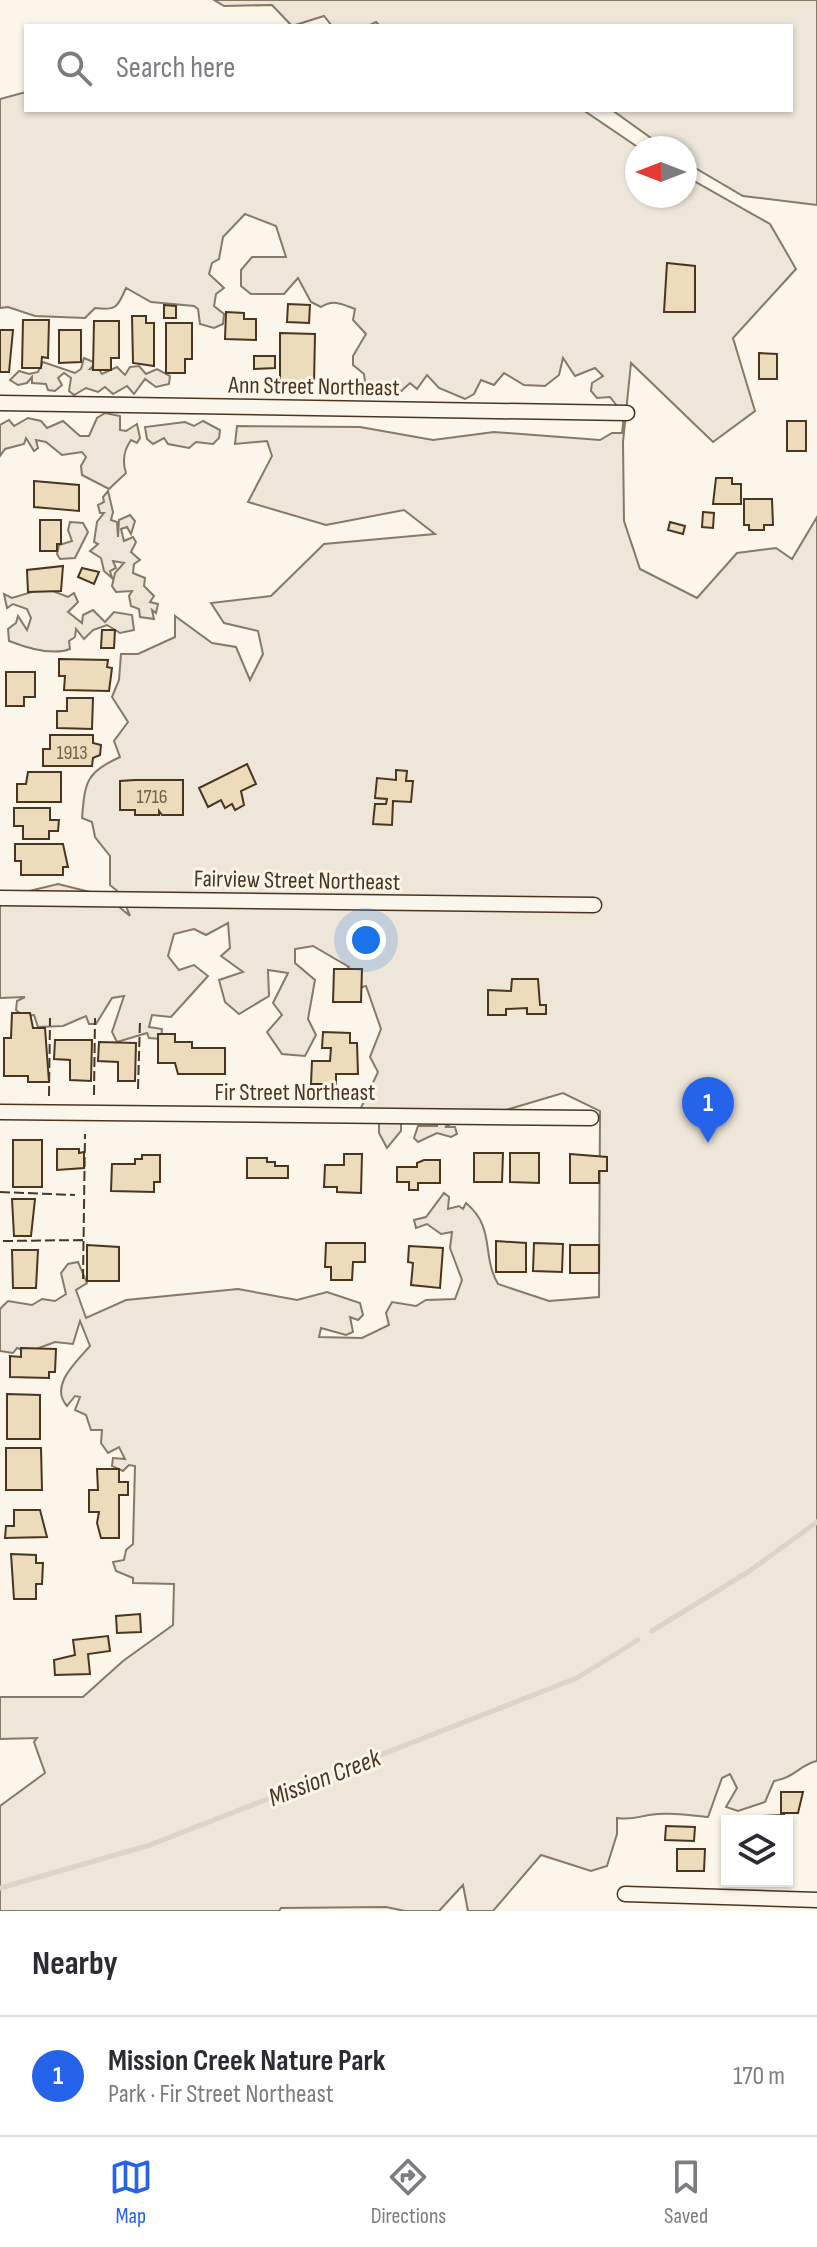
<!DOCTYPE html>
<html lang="en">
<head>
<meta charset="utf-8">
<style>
	:root { --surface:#fff; --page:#f7f7f7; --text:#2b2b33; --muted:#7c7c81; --line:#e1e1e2; --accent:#2563eb }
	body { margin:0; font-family:"Sofia Sans Condensed",sans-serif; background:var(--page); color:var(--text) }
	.controls { position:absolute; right:24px; bottom:24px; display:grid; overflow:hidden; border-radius:0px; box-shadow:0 2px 6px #0004 }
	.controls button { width:72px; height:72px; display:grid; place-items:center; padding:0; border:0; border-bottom:2px solid var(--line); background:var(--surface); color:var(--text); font:40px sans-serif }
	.compass { position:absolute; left:625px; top:136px; width:72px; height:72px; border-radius:50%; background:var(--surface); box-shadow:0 2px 6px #0004; rotate:270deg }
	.you { position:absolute; left:366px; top:940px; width:28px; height:28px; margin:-20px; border:6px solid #fff; border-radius:50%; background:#1a73e8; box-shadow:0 0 0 12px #1a73e833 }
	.badge { display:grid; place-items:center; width:52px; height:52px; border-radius:50%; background:var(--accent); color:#fff; font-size:26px; font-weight:700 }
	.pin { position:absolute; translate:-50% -66px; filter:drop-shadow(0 2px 4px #0008) }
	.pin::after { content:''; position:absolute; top:42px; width:28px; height:24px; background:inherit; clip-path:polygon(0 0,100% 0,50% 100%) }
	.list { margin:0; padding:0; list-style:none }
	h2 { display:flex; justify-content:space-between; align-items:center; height:104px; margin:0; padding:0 32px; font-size:34px }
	h2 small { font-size:26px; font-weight:400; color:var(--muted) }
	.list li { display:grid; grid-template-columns:52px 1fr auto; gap:24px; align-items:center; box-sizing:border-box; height:120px; padding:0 32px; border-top:2px solid var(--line) }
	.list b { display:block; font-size:30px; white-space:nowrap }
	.list p { margin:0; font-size:26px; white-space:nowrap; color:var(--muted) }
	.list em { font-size:26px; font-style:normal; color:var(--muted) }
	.icon { flex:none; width:44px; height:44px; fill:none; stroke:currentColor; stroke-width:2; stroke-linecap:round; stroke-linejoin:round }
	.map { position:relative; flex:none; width:817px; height:1911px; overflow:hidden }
	.search { position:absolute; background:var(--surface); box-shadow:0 2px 6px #0004; left:24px; right:24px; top:24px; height:88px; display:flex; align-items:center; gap:20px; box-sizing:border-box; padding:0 28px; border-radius:0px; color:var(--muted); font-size:30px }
	.sheet { height:224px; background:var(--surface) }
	nav { display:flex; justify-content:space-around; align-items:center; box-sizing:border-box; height:112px; border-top:2px solid var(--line); background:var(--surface); font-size:22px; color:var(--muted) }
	nav a { display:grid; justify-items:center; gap:4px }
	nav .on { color:var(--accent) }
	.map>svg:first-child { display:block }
</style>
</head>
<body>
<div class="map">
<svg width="817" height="1911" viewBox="0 0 817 1911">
	<rect width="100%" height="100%" fill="#fbf6e9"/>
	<path fill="#ede6d9" stroke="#887966" stroke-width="2" d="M214 0H817V205L743 196 685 162V148H665L612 110H791V26H380L376 22 368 26H332L324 16 292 26 272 5 224 6Z
		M26 92V110H583L639 148 637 196H685V176L770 224 796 269 733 338 755 411 713 442 631 363 623 442 624 521 640 569 697 598 737 553 776 548 792 559 817 517V1761C801 1764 794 1778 774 1781L765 1802 738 1811 726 1807 737 1788 730 1774 722 1778 708 1817C689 1815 668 1812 649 1815 637 1817 631 1820 617 1818V1834L607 1866 591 1871 541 1855 493 1911H468L463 1885 439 1911H405L386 1907 281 1908 279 1911H0V1806L45 1773 34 1742 37 1738 0 1739V1697H83L123 1661 173 1625 174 1584 133 1583V1578L116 1571 113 1562 124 1560 126 1550 133 1544 135 1466 129 1465 123 1471 112 1466 113 1458 125 1459 119 1447 108 1453 101 1443 102 1430H91L86 1415 75 1410 80 1397 75 1396 67 1406C49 1386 76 1362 90 1346L80 1321 73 1344 55 1342 28 1352 17 1348 13 1353 0 1351V1309L8 1301 32 1305 42 1299 55 1301 66 1294 61 1273 68 1264 78 1262 87 1283 76 1290 86 1318 126 1300 238 1289 297 1300 327 1292 360 1303 363 1315 358 1320 350 1317 353 1332 346 1335 321 1328 319 1337 362 1338 389 1325 386 1313 392 1302 416 1306 426 1300 455 1299 462 1280 450 1248 452 1232 441 1234 427 1224 416 1228 414 1220 426 1217 444 1193 449 1197 448 1209 459 1206 463 1209 466 1203C496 1228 481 1255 498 1284L549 1301 599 1297 600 1111 563 1093 489 1115H467L445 1127H455L457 1134 451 1137 437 1133 418 1142 414 1138 418 1126H437L438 1112 431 1109 426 1118 401 1119V1131L387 1148 379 1133V1124L359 1112 378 1072 370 1057 381 1029 366 986 351 990 342 974 349 967 313 946 295 949V963L315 980 308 1019 316 1035 305 1056 282 1054 267 1032 282 1015 273 1003 288 973 268 970 269 996 239 1014 225 1002 219 980 243 972 221 956 230 948 228 923 206 935 194 929 174 934 168 956 179 970 194 965 208 976 171 1017 152 1015 149 1027 162 1029 161 1039 149 1038 147 1033 117 1042 112 1032 124 996 112 998 96 1024H89L86 1016 63 1026 38 1027 34 1015 23 1016 16 1010 17 1001 25 997 0 998V898L58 884 106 896 130 916 121 894 110 885V856L95 837 92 822 82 818C85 781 86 773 120 757L114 741 128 722 112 697 119 680 121 654H138L175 637V616L212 643 236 647 250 680 263 654 258 631 224 623 211 603 271 596 324 544 435 534 404 510 326 525 248 502 272 456 267 441 235 444 237 426 360 427 433 440 494 432 600 440 612 433H622L624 415 610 397 597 398 591 391 592 383 603 376 595 368 575 376 563 358 559 375 545 386 524 385 504 373 494 385 481 380 474 394 465 399 439 388 427 375 417 389 410 383 397 395 382 396 365 382 364 374 353 365V356L366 334 353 320 355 309C342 304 334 299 321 307L311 302 298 278 284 294H251L241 286V270L252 257H286L276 226 245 214 223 237 219 259 212 263 209 274 224 288 216 294 214 306 224 314 223 324 214 328 200 324 198 309 194 306 151 302 126 288C118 307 116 311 95 308L85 318 35 316 8 307 0 308V99Z
		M84 358 96 363 90 369 98 368 102 374 117 367 125 375 130 367 139 366 146 374 157 369 170 376 169 384 156 387 145 379 134 394 127 386 113 394 105 387 98 392 86 388 74 395 69 391 71 378 64 373 58 378 62 385 55 391 48 390 46 384 32 383V377L27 383 18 385 10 380 19 371 29 374 38 372 43 362 75 373 81 369Z
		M105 413 120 416V430L126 431 137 424 140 438 137 443 131 440C124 450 122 461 126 473L109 489 82 475 81 466 86 457 82 452 62 455 46 442 36 440 38 448 34 451 26 438 24 444 5 449 0 456V425L9 420 14 426 28 418 41 421 47 428 63 421 80 436H89L97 418Z
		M203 421 220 430 219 438 213 444 196 442 189 448 168 444 164 438 153 444 147 439 145 427 185 422 194 426Z
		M108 491 113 512 111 520 117 522 118 537 119 520 130 515 135 521 131 534 127 527 121 529 124 541 133 537 136 542 131 552 140 560 134 564 133 573 145 578 144 586 154 596 150 602 158 604 156 613 152 610 154 619 140 617 139 609 131 606 129 596 132 591 116 592 112 586 115 573 124 563 113 561 116 568 110 571 112 578 104 571 101 558 90 551 98 544 94 542 97 522 104 513H100L98 505 104 502 103 497Z
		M70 522 83 523 88 532 75 558 60 559 57 554 59 545 72 541 68 530Z
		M45 588 68 597 74 593 78 602 68 612 82 623 83 615 93 610 105 622 114 612 132 615 134 630 120 633 107 625 93 630 84 639 76 629 75 637 69 641 70 649C52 656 27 648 9 641L8 629 16 623 18 616 27 630 31 618 27 609 13 604 7 608 4 594 12 598Z"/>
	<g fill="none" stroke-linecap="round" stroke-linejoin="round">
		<path stroke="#dcd4c6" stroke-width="5" d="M652 1631 748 1572 817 1522
			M0 1888 150 1845 577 1678 638 1640"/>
	</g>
	<path fill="#ecdcbc" stroke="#4a3520" stroke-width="2" d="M667 263 695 266V312H664Z
		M288 304 310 305 309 323 287 322Z
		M164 305 176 306V318H164Z
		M226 312 244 313V319H256V340L225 339Z
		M132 316H146V323H154V366L133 363Z
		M23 320H49L48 358 42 357 41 368H22Z
		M94 321H119V358H111V370H93Z
		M166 323H192V359H185V373H166Z
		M0 330H13L9 372H0Z
		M59 330H81V362L59 363Z
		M280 333 315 334 314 384 280 383Z
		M759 353 777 354V379H759Z
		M254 356H275V368L254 369Z
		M787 421H806V451H787Z
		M716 478H732V484H741V504H713Z
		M34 481 79 485V511L34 507Z
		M744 499H772L773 525H764V530H749V525H744Z
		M703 512 714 513 713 528 702 527Z
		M40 520H61V544H57V551H40Z
		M670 522 685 526 683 534 668 530Z
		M63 566 61 591 28 592 27 570Z
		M82 568 99 572 94 584 78 577Z
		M102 630H115L114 648H101Z
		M59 659 108 660 107 667 112 668 109 691 64 690 65 676H59Z
		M6 672H35V697H24V706H6Z
		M67 698H93L92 729 57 728V711H67Z
		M50 735H93V743L101 745 100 755 93 758 92 766H43V749H50Z
		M247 764 256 784 241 791 244 805 235 810 232 804 225 808 221 800 208 807 199 788Z
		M396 770 407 771 406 781H413L411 802 393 801 392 825 373 824 375 804H386L387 799 375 798 377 778 396 780Z
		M28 772H61V802H17V784H26Z
		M135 780H183V815H162L159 811V815H135V810H120V781Z
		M14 808H50V820H59L58 831H49V839H23V826H14Z
		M15 844H63L68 867H63V875H21V861H15Z
		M334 969H362L361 1002H333Z
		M512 979H538L540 1005H546V1014H527V1008L506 1009V1015H488V990L511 991Z
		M12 1013H30L33 1028H45L49 1082H28V1076H4V1038H11Z
		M323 1032 350 1033V1043H357L358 1074H336V1084H311L312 1061H330L331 1048H322Z
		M158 1034H175V1042H192V1048H225V1074H178L175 1063H158Z
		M55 1040H92L91 1081 70 1080V1060L54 1059Z
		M99 1042 136 1043 135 1081H118V1062L98 1061Z
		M13 1140H42V1187H13Z
		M57 1149H79V1153L84 1152V1168L57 1170Z
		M474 1153H503L502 1182H474Z
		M510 1153H539V1183L510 1182Z
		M344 1154H362L361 1193 337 1192V1187H324L325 1165H344Z
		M570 1154 607 1157V1171H599V1183H570Z
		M142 1155H160V1182H154V1192L111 1191 112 1164H135V1159H142Z
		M247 1158H267V1162H275V1166H288V1178H247Z
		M424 1160H440V1183H418V1190H409V1182H397V1167H417V1163Z
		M12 1199H35L31 1236H14Z
		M496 1241 526 1243V1272H496Z
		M326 1243H365V1262H353L352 1280H331V1267H325Z
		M534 1243 563 1244 562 1272 533 1271Z
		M87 1245 119 1247V1281H87Z
		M570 1245H599V1273H570Z
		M409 1246 443 1248 440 1288 411 1285 413 1263 408 1262Z
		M12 1250H38L36 1288H13Z
		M21 1348 56 1349 55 1372H49V1378L10 1377V1356L21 1357Z
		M7 1394 40 1395V1439H7Z
		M6 1448H41L42 1490H6Z
		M97 1469H119V1482H128V1495H119V1538H101L97 1523 99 1512H89V1490H98Z
		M14 1510H40L47 1537 5 1538 6 1526H14Z
		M11 1554 36 1555V1563H43L42 1584H36V1599H14Z
		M140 1614 141 1632 117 1633 116 1616Z
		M108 1636 110 1651 88 1654 90 1674 55 1675 54 1660 75 1655 73 1640Z
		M781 1792H803L798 1813H781Z
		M784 1815V1821H763V1816Z
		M666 1826 695 1827 694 1841 665 1840Z
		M677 1849H705L704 1871H677Z"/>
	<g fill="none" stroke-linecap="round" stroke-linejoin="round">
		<g stroke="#4a3520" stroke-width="17">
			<path id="street" d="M0 403 627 413
				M0 898 594 905
				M0 1112 591 1118
				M625 1894 817 1900"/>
		</g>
		<use href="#street" stroke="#fbf6e9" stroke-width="14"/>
		<path stroke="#4a3520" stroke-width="2" stroke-dasharray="10 4" stroke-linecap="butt" d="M138 1089 140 1021
			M94 1095 95 1018
			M49 1096 50 1018
			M0 1192 75 1195
			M3 1241 84 1240
			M83 1279 85 1134"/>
	</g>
	<g text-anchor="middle" stroke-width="6" stroke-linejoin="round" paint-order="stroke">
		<g font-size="20" fill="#725f47">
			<text x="72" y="759">1913</text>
			<text x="152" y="803">1716</text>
		</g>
		<g font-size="24" fill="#4a3520" stroke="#fbf6e9">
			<text transform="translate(314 386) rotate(1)" y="8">Ann Street Northeast</text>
			<text transform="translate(297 880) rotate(1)" y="8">Fairview Street Northeast</text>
			<text x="295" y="1100">Fir Street Northeast</text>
		</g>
		<g font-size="26" font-style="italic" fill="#4a3520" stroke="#fbf6e9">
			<text transform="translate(324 1777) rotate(-21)" y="9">Mission Creek</text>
		</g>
	</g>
</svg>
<div class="controls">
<button><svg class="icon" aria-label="layers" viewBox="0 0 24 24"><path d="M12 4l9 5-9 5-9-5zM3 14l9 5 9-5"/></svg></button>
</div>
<svg class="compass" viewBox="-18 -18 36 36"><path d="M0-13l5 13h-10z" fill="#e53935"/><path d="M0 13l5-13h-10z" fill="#7c7c81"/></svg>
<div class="you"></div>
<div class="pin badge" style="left:708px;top:1143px">1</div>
<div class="search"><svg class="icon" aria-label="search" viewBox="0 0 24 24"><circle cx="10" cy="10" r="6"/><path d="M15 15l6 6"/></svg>Search here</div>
</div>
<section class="sheet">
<h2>Nearby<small></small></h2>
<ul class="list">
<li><span class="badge">1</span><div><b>Mission Creek Nature Park</b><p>Park · Fir Street Northeast</p></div><em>170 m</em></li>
</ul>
</section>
<nav>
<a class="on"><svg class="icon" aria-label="map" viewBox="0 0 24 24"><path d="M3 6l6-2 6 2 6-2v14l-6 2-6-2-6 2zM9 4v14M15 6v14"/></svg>Map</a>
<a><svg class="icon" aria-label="directions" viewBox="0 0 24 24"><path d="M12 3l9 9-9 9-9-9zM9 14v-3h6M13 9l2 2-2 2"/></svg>Directions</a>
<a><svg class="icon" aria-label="saved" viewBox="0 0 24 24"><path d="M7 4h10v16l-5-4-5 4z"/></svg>Saved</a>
</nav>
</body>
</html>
